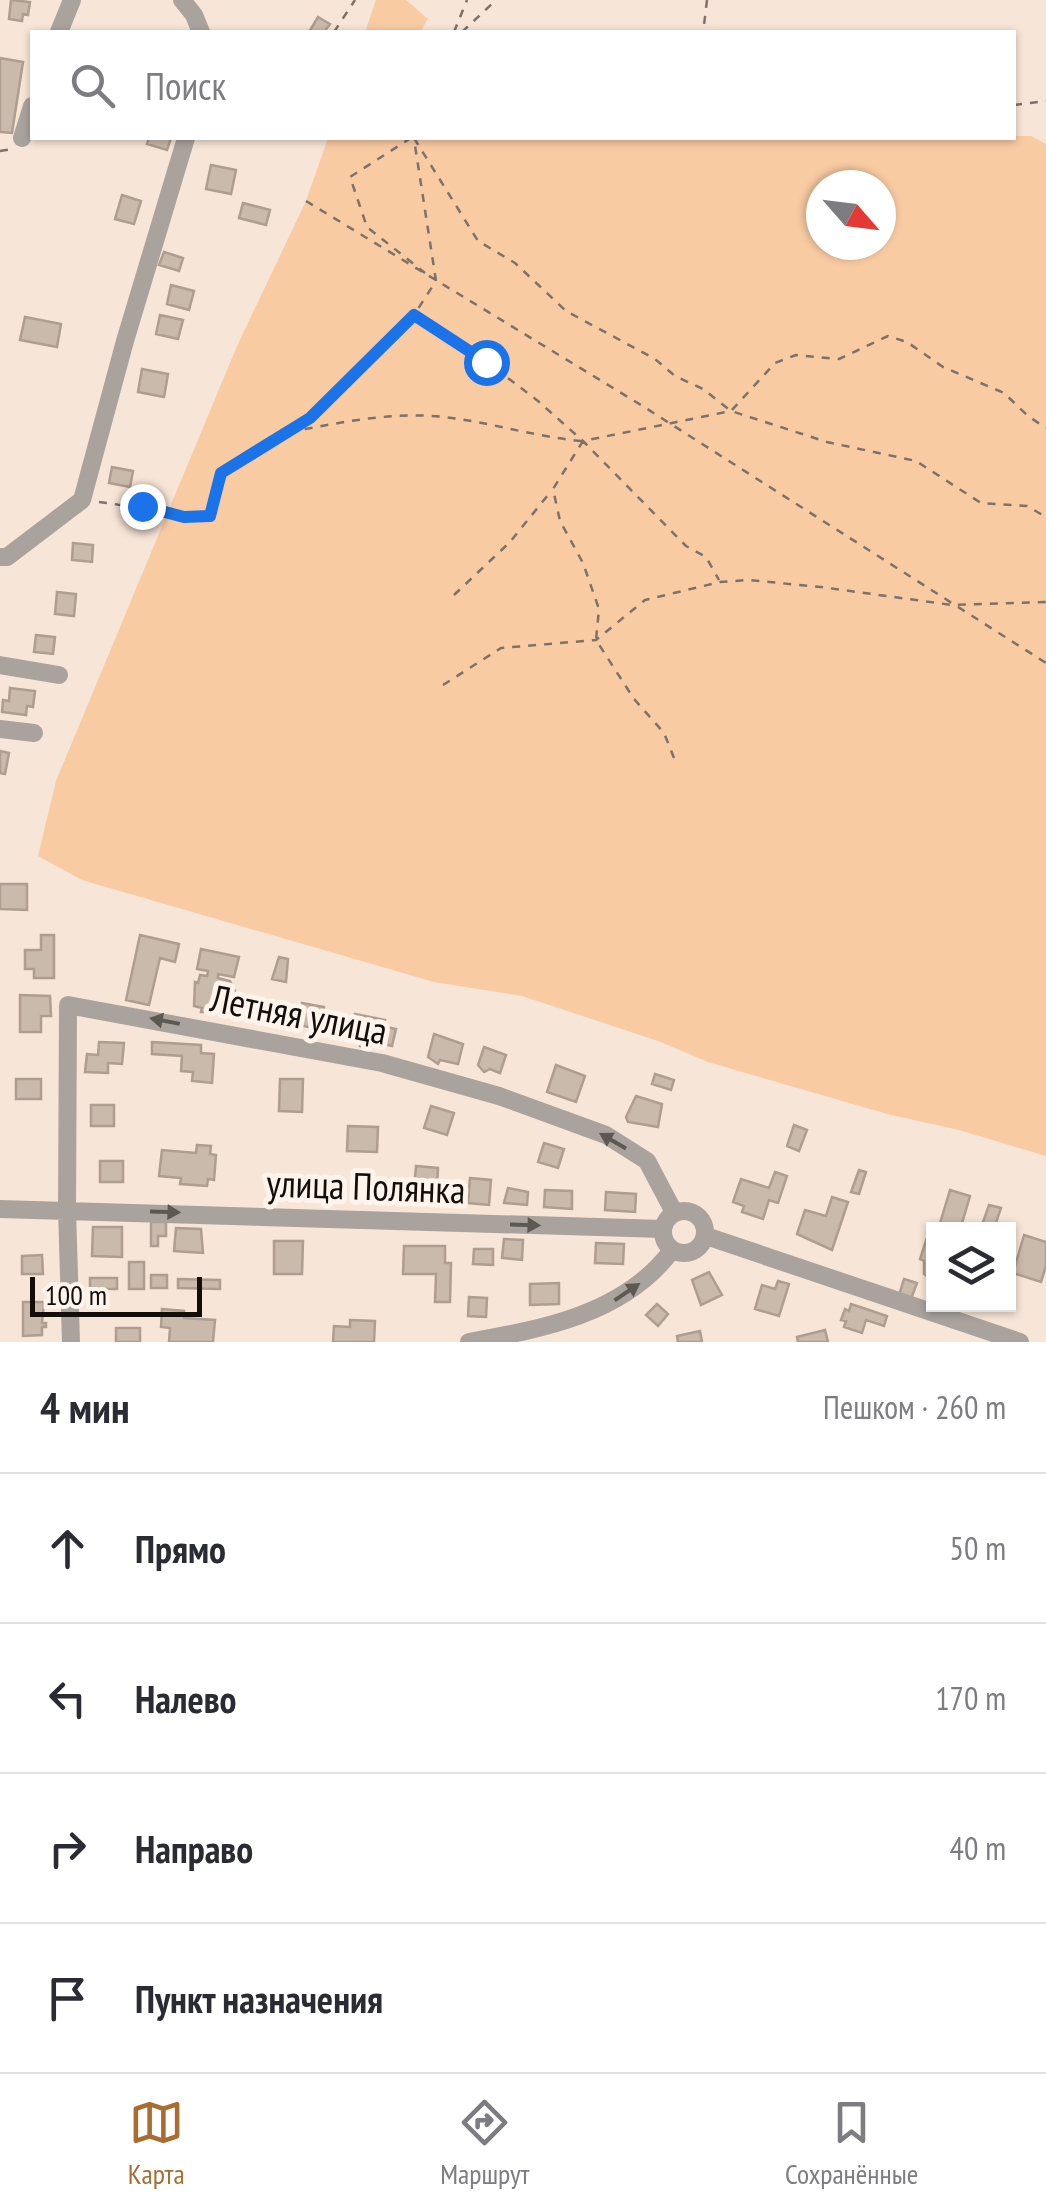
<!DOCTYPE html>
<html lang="ru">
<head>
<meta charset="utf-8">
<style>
	:root { --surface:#fff; --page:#f7f7f7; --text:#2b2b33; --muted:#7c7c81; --line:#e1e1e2; --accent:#aa6d31 }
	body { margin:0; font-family:"PT Sans Narrow",sans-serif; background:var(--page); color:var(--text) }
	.controls { position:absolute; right:30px; bottom:30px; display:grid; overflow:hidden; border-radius:0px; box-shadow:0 2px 8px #0004 }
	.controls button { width:90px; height:90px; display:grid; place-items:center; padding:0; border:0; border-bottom:2px solid var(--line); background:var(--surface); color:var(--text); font:50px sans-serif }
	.compass { position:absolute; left:806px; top:170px; width:90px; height:90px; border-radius:50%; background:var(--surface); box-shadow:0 2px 8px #0004; rotate:118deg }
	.scale { position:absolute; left:30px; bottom:25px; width:172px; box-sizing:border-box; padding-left:10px; border:5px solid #130e09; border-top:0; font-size:28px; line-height:35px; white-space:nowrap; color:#130e09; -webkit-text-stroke:8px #fef4eb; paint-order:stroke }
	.stop { position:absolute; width:30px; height:30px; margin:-22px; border:8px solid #1a73e8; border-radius:50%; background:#fff }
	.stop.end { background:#1a73e8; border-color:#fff; box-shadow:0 2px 10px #0008 }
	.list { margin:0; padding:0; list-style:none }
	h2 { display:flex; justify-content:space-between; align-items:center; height:130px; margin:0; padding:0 40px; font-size:42px }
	h2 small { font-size:32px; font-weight:400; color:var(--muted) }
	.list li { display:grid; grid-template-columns:65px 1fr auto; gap:30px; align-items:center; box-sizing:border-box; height:150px; padding:0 40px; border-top:2px solid var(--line) }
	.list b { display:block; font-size:38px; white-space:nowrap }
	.list em { font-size:32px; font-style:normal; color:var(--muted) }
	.icon { flex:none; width:55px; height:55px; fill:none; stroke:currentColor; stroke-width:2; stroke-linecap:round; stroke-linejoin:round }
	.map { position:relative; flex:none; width:1046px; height:1342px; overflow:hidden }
	.search { position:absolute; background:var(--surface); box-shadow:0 2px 8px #0004; left:30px; right:30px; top:30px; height:110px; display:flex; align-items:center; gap:25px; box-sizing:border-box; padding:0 35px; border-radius:0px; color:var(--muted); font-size:38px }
	.sheet { height:730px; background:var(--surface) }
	nav { display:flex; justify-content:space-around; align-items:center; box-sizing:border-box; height:140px; border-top:2px solid var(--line); background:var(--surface); font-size:28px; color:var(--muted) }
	nav a { display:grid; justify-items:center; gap:5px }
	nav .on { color:var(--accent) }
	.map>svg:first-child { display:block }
</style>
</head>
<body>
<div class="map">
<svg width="1046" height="1342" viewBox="0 0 1046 1342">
	<rect width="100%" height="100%" fill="#f7e5d7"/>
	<path fill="#f9cba3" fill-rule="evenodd" d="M376 0H406L428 19 420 32H365Z
		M1014 136H1031L1046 144V1156L959 1130 891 1115 708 1062 658 1041 522 996 434 982 82 880 38 856 56 781 237 346 306 201 328 138ZM821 185H881V245H821Z"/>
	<path fill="#cabaac" stroke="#ae9d90" stroke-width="2.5" d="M11 0 30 2 28 15 23 14 22 21 9 19Z
		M318 17 330 24 324 32H309Z
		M0 58 23 62 12 133 0 132Z
		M149 138H171L167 150 147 144Z
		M211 165 236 170 231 194 206 189Z
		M122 195 141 201 134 224 115 219Z
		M243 203 270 210 266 225 239 218Z
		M164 252 183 258 179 271 159 265Z
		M171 285 194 291 189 310 167 304Z
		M160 315 183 320 178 339 156 334Z
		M25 317 61 324 57 347 20 340Z
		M142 369 168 374 164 397 138 392Z
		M112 467 133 471 130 487 109 483Z
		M73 543 93 545 92 562 72 560Z
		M57 592 76 594 74 616 55 614Z
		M36 635 55 637 53 654 34 652Z
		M10 688 35 691 33 707 27 706 26 715 2 712 3 700 9 701Z
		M0 751 9 753 5 774 0 773Z
		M0 884H27V910L0 909Z
		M41 935H54V978H34V969H25V950H41Z
		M140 935 179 944 175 962 160 958 149 1005 126 1000Z
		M201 949 239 957 234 977 218 974V978L230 981 235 991 231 1006 223 1012H201L202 1008 194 1006 195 982 198 983 200 975 207 976 208 971 197 969Z
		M279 957 288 959 286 982 272 979Z
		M20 995 50 996 51 1016H41V1032H20Z
		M270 1001 286 1004 282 1021 266 1017Z
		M302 1003 324 1007 320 1029 298 1025Z
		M355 1014 385 1020 379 1046 369 1043 368 1048 360 1046 361 1042 350 1040Z
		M386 1027 396 1029 392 1046 383 1044Z
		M434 1034 463 1044 458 1064 440 1060 438 1064 428 1057Z
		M99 1042 124 1043 122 1064 108 1063V1073L85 1072 87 1054 98 1055Z
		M152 1042 201 1045V1053L214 1054 212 1083 192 1081 193 1072 181 1071 182 1056 152 1054Z
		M484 1047 506 1055 500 1073 490 1069 484 1072 478 1065Z
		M556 1065 585 1076 576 1102 547 1092Z
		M655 1074 674 1080 671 1090 652 1084Z
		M16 1079H41V1099H16Z
		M280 1079H303L302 1112 279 1111Z
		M636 1096 662 1104 658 1127 628 1122 626 1117Z
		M91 1105H114V1126H91Z
		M431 1106 454 1113 447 1135 424 1128Z
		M794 1125 807 1130 799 1151 787 1146Z
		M348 1126 378 1127 377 1152 347 1151Z
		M544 1143 564 1149 558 1168 538 1162Z
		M197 1145 211 1146 210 1154 216 1155 214 1180 208 1179 207 1186 180 1184 181 1178 159 1176 162 1150 196 1153Z
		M100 1161H123V1182H100Z
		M416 1166 438 1168 437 1189 414 1188Z
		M859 1170 866 1172 859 1194 851 1192Z
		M775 1172 787 1176 778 1203 769 1200 763 1219 742 1212 744 1206 733 1202 741 1179 769 1188Z
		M470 1178 491 1180 489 1205 468 1203Z
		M508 1188 528 1192 527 1205 504 1203Z
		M545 1190 572 1191V1209L544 1207Z
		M950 1190 970 1196 960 1230H938Z
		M606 1192 636 1194 635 1212 605 1210Z
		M832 1197 848 1202 832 1250 797 1234 805 1210 826 1216Z
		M989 1205 1001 1208 995 1226 983 1222Z
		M151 1222H166V1236H158V1246H151Z
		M93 1227H122V1257L92 1256Z
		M176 1228 201 1229 203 1253 174 1251Z
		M930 1228 936 1230H934V1282L924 1274V1261L920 1259Z
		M1024 1235 1046 1242V1266L1041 1282 1013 1273Z
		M504 1239 523 1240 522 1260 502 1258Z
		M274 1241H303L302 1274H274Z
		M596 1243 624 1244 623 1264 595 1263Z
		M404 1246H445V1263H451L450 1302H435L436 1274H403Z
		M474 1249H493V1265L473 1264Z
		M42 1255 43 1274H22V1256Z
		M129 1262H144V1289H129Z
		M709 1272 722 1295 701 1305 692 1280Z
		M151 1275H167V1288H151Z
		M90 1278H117V1289H90Z
		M178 1279 220 1280V1289L178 1288Z
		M904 1279 917 1283 911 1299 899 1295Z
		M778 1281 789 1284 779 1316 755 1309 762 1285 775 1289Z
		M559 1283V1304L530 1305V1284Z
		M469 1297 487 1298 486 1317 468 1316Z
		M23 1302H44L42 1323H46V1327H42V1335L23 1336Z
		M657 1304 668 1314 658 1326 646 1315Z
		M851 1304 887 1316 884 1326 866 1320 862 1333 844 1327 846 1321 841 1320 845 1309 849 1311Z
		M162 1309 184 1311V1318L215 1320 213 1342H169L170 1328 161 1327Z
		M350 1320 375 1321 374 1342H333L334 1326 350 1327Z
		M116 1328H140V1342H116Z
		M825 1330 828 1342H798L797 1337Z
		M700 1331 702 1342H678L677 1336Z"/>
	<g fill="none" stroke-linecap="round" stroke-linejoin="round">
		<path stroke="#7d7269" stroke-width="2.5" stroke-dasharray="8 8" stroke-linecap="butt" d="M707 0 704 25 707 32
			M334 32 355 0
			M454 32 467 0
			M462 32 496 0
			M1014 105 1046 101
			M411 138 350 177 367 227 425 273
			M414 138 478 241 515 263 566 311 655 359 675 376 703 389 731 411 827 442 916 461 981 503 1027 506 1046 517
			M0 151 13 149
			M306 201 641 405 1046 663
			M415 316 487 362 538 401 583 441 686 546 706 557 719 580
			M289 432C339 423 392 411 444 417 490 422 535 437 582 441
			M99 502C136 506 173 518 210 516L221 473 310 418 414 315 436 281 414 139
			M454 595 510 542 552 490
			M443 685 501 648 596 640 645 600 720 582 748 580 821 587 952 605 1046 602
			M674 758 664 733 634 699 596 640 599 609 583 563 560 521 553 489 583 441 731 411 775 363 796 355 839 359 888 336 907 342 943 367 1004 393 1028 416 1046 428"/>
		<path stroke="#aaa39d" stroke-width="18" d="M182 0 194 15 201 32
			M59 32 72 0
			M22 138 32 106
			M0 557H7L82 500 125 341 186 138
			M0 665 59 675
			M0 729 34 733
			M0 1209 663 1229
			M663 1232a21 21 0 1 1 42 0a21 21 0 1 1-42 0Z
			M706 1236 1020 1342
			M71 1342 67 1209 68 1005 382 1063 499 1096 606 1135 647 1161 674 1212
			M469 1342C542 1329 625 1314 672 1250"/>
	</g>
	<defs><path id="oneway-solid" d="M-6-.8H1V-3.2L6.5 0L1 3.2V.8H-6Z" transform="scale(2.5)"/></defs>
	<g fill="#5e5853">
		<use href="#oneway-solid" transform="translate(165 1021) rotate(-169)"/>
		<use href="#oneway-solid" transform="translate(613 1141) rotate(-150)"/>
		<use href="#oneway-solid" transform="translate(165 1212) rotate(2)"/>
		<use href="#oneway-solid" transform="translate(525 1225) rotate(2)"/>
		<use href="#oneway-solid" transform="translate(627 1292) rotate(-34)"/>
	</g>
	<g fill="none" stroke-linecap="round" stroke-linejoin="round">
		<path stroke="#1a73e8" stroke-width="12" d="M142 506 184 517 210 516 221 473 310 418 414 315 486 362"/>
	</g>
	<g text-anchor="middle" stroke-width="10" stroke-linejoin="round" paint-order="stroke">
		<g font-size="38" fill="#130e09" stroke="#fef4eb">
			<text transform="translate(299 1015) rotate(11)" y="13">Летняя улица</text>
			<text transform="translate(366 1187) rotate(2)" y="13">улица Полянка</text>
		</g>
	</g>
</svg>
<div class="controls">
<button><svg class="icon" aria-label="layers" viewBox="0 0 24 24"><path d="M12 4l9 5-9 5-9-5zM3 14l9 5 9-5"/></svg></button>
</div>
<svg class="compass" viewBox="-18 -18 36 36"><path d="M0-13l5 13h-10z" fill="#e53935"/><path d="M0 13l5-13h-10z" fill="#7c7c81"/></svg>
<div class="scale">100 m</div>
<div class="stop" style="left:486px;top:362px"></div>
<div class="stop end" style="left:142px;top:506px"></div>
<div class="search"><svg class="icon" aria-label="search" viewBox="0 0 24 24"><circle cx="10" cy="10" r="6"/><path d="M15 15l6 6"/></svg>Поиск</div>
</div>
<section class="sheet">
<h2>4 мин<small>Пешком · 260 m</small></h2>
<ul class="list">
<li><svg class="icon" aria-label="ahead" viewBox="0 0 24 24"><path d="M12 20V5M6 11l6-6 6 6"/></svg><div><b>Прямо</b></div><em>50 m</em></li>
<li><svg class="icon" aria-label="left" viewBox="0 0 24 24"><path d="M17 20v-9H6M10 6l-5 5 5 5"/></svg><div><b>Налево</b></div><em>170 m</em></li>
<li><svg class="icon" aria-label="right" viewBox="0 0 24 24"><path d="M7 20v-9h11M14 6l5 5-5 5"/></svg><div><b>Направо</b></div><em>40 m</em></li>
<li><svg class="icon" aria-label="arrive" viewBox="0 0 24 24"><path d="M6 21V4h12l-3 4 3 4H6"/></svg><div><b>Пункт назначения</b></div></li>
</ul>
</section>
<nav>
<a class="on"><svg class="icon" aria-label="map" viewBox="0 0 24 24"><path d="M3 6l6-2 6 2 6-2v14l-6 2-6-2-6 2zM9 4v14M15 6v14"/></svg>Карта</a>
<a><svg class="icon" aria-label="directions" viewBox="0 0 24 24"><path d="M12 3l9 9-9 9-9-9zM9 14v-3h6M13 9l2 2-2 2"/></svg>Маршрут</a>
<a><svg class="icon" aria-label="saved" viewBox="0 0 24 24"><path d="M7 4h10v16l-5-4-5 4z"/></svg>Сохранённые</a>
</nav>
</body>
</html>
